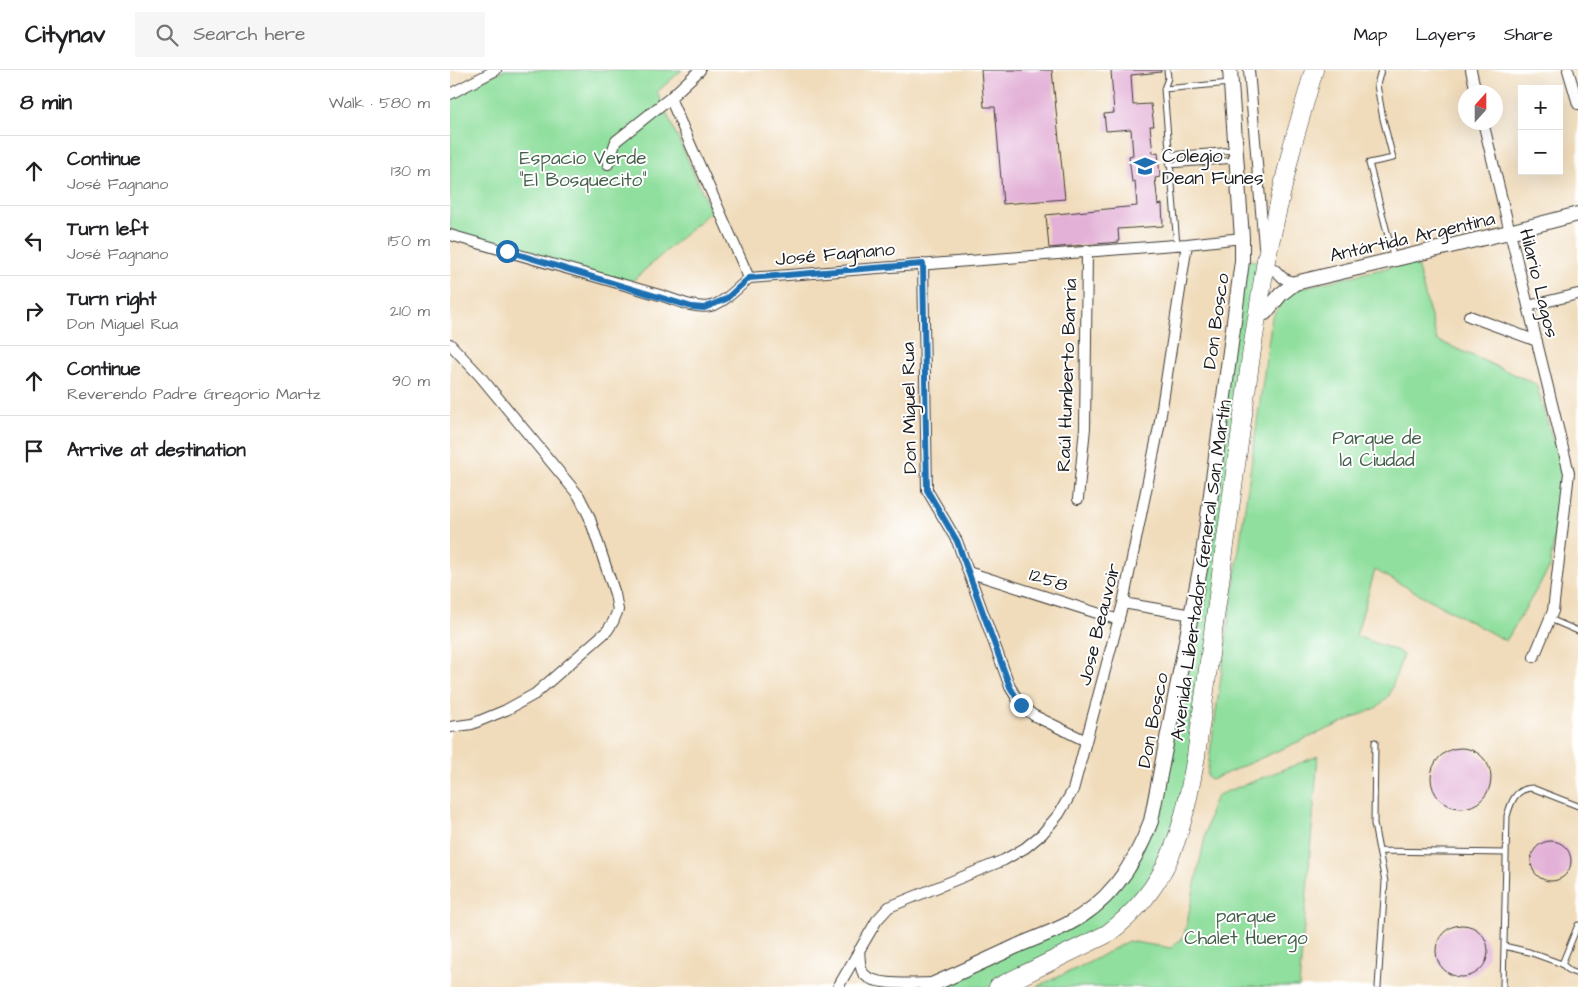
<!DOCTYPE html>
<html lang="en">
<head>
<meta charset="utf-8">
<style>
	:root { --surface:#fff; --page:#f6f6f6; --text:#202124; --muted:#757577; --line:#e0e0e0 }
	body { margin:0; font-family:"Architects Daughter",sans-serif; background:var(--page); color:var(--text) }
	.controls { position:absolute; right:15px; top:15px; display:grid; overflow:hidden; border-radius:0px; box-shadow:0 5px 20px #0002 }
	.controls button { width:45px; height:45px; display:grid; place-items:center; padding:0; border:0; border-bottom:1px solid var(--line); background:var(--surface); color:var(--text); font:25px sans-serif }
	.compass { position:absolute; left:1008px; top:15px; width:45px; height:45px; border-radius:50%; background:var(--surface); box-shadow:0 5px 20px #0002; rotate:21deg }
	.stop { position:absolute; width:15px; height:15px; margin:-11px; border:4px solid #1f6fb2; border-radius:50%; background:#fff }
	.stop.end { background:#1f6fb2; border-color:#fff; box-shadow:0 1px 5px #0008 }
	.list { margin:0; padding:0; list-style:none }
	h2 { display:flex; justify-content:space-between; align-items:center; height:65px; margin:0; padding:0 20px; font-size:21px }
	h2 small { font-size:16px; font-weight:400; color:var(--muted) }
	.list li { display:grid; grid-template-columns:32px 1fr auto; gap:15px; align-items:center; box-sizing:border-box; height:70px; padding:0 20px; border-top:1px solid var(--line) }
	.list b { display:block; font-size:19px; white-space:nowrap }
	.list p { margin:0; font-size:16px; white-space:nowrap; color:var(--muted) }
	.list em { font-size:16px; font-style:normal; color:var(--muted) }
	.icon { flex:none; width:28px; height:28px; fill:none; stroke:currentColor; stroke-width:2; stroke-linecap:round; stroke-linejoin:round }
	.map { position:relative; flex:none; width:1128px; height:917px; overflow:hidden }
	header { display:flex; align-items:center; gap:30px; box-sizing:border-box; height:70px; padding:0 25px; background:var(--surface); border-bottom:1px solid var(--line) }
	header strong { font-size:24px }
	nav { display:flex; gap:28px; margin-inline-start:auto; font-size:18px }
	.search { width:350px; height:45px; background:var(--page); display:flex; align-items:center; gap:12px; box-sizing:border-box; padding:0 18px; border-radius:0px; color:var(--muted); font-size:19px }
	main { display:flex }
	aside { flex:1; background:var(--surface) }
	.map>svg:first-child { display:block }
</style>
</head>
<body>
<header>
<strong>Citynav</strong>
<div class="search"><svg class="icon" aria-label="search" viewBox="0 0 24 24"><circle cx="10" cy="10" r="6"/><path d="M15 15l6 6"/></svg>Search here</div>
<nav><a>Map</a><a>Layers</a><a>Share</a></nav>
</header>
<main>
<aside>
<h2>8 min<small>Walk · 580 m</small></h2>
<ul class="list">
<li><svg class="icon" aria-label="ahead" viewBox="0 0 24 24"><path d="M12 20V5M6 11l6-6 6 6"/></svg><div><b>Continue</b><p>José Fagnano</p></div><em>130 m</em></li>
<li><svg class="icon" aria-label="left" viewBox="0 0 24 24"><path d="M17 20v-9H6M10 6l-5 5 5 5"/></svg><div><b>Turn left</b><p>José Fagnano</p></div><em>150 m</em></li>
<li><svg class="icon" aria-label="right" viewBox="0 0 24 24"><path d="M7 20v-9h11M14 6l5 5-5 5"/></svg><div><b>Turn right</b><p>Don Miguel Rua</p></div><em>210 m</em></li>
<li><svg class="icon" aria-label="ahead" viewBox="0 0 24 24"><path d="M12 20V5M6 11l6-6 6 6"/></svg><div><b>Continue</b><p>Reverendo Padre Gregorio Martz</p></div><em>90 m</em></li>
<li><svg class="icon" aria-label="arrive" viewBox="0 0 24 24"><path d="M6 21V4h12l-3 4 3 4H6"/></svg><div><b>Arrive at destination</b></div></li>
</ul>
</aside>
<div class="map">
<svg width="1128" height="917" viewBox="0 0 1128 917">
	<rect width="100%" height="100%" fill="#fff"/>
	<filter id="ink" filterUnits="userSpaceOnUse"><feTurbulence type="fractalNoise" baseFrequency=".02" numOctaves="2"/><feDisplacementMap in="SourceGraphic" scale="10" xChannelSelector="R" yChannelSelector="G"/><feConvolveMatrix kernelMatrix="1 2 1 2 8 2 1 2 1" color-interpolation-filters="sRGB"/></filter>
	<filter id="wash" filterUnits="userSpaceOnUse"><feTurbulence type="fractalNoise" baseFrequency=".0096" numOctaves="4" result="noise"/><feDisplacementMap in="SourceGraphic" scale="20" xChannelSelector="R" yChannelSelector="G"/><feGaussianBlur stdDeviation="1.12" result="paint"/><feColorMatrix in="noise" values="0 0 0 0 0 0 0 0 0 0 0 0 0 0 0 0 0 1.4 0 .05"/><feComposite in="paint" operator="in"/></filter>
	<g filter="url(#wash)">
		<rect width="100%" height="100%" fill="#f0dbba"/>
		<path fill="#90df9e" stroke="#567e5d" d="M54 0H232L207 22 261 141 180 213 13 166 0 159V25Z
			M816 190 733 753 673 852 548 917H477L638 841 694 770 742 545 792 191Z
			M966 191 987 270 1086 314 1113 405 1100 497 1056 571 925 500 906 566 948 581 953 585 939 626 926 638 761 710 757 705 822 247 833 230 847 219Z
			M868 686 849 917H586L638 893 678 871 721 878 734 866 762 734 768 725Z"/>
		<g id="blocks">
			<path fill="#e3b1d7" d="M531 0H602L615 129 553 134 545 37H534Z
				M661 0H711V2L681 5 683 35 701 34 704 56H700L703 83 708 82 710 107 705 108 708 135 712 134 713 156 668 159 669 172 599 178 596 145 687 136 685 111 682 112 679 86 683 85 681 59 656 61 654 44 664 43Z
				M981 708a30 30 0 1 1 60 0a30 30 0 1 1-60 0Z
				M1081 791a20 20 0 1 1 40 0a20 20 0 1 1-40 0Z
				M986 881a26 26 0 1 1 52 0a26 26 0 1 1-52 0Z"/>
		</g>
	</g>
	<g filter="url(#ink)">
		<use href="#blocks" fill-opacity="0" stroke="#3c3934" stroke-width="1"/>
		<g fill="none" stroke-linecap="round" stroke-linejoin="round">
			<g stroke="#3c3934" stroke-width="7">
				<path id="lane" d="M717 0 718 8 714 19 727 175
					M931 0 927 15 933 49 943 88 919 93 944 189
					M714 19 780 13
					M719 85 785 80
					M719 95 786 90
					M1100 549 1128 561
					M925 672 924 754 935 812 928 917
					M929 781 1056 783
					M1054 876 1079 882 1112 894 1128 855
					M1112 894 1120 901 1128 904
					M1053 917 1057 746C1061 732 1065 719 1082 718L1128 736"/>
			</g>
			<g stroke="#3c3934" stroke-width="12">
				<path id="street" d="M799 0 814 176
					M1021 0 1026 22
					M1118 0 1128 34
					M0 24 46 0
					M220 28 299 208
					M1033 52 1119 403 1103 541 1084 587
					M158 94 166 71 220 28 250 0
					M0 165 213 226C260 243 263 242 299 208L737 174 792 168
					M473 194 477 420 507 471 560 617 571 635 583 645 636 671
					M824 199 833 208 845 213
					M1078 236 1128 224
					M1019 246 1087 271
					M0 274 30 306 129 426 139 446 165 524 168 540 163 552 157 561 85 624 56 640 22 654 0 657
					M628 429 635 358 637 181
					M518 502 669 550
					M673 533 742 545
					M409 880C410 888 409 896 413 903 423 917 465 913 483 913
					M388 917 427 850 439 837 554 790 575 778 592 764 609 744 623 720 673 533 709 357 737 174"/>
			</g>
			<g stroke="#3c3934" stroke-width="16">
				<path id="secondary" d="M815 243 831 224 845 213 1059 162 1128 144
					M477 917C507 904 537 890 567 876 583 869 600 863 616 855 658 834 685 795 701 751L753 484 792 191V168L780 0"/>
			</g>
			<g stroke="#3c3934" stroke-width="19">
				<path id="highway" d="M548 917 657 864C721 817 733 759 746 686L801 286 816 190 842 77 864 0"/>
			</g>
			<use href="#lane" stroke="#fff" stroke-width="5"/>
			<use href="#street" stroke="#fff" stroke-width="10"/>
			<use href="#secondary" stroke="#fff" stroke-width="14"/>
			<use href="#highway" stroke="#fff" stroke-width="18"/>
		</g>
	</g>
	<g fill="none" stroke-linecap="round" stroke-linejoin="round" filter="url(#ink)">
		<path stroke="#1f6fb2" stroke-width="6" d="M57 181 242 237 254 238 276 229 299 208 473 194 477 420 507 471 560 617 571 635"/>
	</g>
	<defs>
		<g id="school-bare" transform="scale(1.725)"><path d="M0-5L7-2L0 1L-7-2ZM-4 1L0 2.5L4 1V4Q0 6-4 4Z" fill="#1f6fb2" stroke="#fff" stroke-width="2.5" paint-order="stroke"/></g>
	</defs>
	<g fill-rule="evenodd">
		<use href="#school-bare" x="695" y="96"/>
	</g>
	<g text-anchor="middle" stroke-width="4" stroke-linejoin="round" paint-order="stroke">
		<g font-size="19" fill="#1c1c1c" stroke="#fff" text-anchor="start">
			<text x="712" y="92">Colegio<tspan x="712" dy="22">Dean Funes</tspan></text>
		</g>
		<g font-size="19" fill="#45604a" stroke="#fff">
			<text x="133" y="94">Espacio Verde<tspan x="133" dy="22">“El Bosquecito”</tspan></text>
			<text x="927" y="374">Parque de<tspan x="927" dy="22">la Ciudad</tspan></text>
			<text x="796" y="852">parque<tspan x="796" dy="22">Chalet Huergo</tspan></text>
		</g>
		<g font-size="19" fill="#1c1c1c" stroke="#fff">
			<text transform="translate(962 166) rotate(-13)" y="7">Antártida Argentina</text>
			<text transform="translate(385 183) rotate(-5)" y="7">José Fagnano</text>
			<text transform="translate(1090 213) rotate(76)" y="7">Hilario Lagos</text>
			<text transform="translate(765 251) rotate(-82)" y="7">Don Bosco</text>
			<text transform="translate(616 305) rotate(-88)" y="7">Raúl Humberto Barría</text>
			<text transform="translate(458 338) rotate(-91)" y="7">Don Miguel Rua</text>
			<text transform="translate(750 500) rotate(-82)" y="7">Avenida Libertador General San Martín</text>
			<text transform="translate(599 509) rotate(18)" y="7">1258</text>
			<text transform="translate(648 554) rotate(-76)" y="7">Jose Beauvoir</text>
			<text transform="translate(702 650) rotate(-79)" y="7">Don Bosco</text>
		</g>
	</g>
</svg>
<div class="controls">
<button>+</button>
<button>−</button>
</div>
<svg class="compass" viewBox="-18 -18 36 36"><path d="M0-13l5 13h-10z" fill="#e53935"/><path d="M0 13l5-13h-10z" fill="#757577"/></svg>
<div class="stop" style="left:57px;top:181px"></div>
<div class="stop end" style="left:571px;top:635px"></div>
</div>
</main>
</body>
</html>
